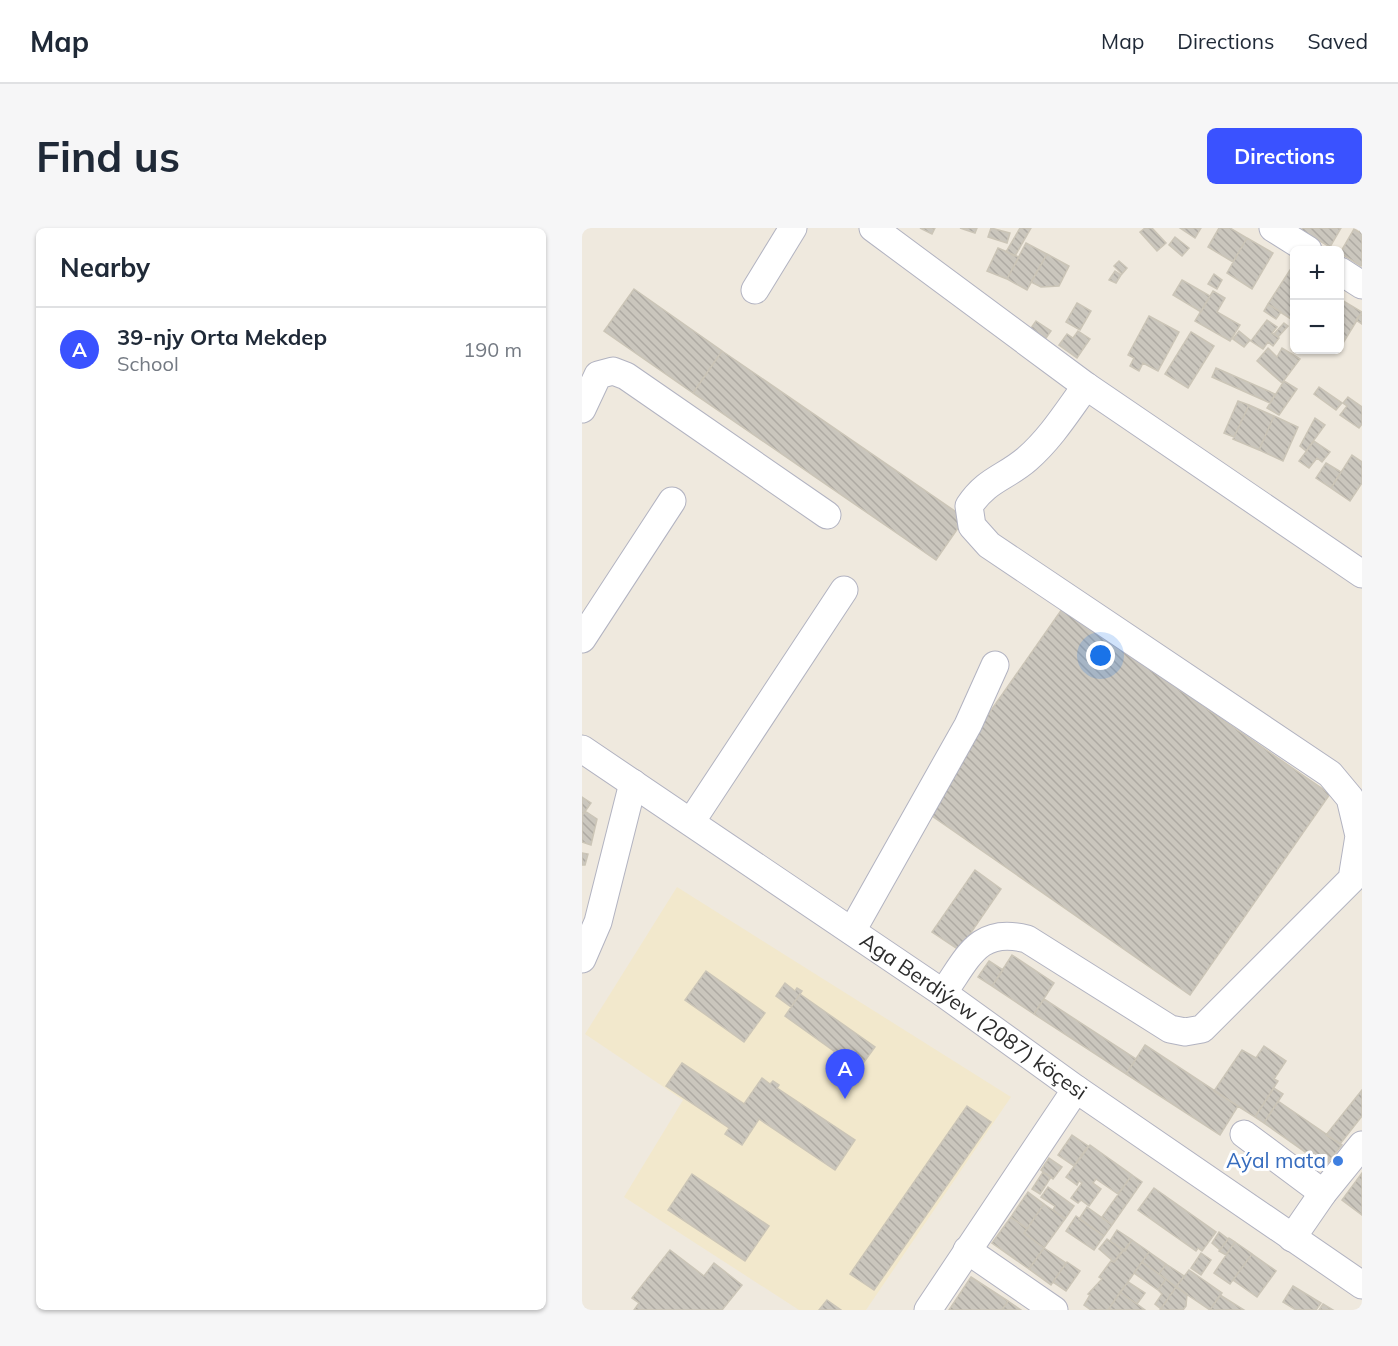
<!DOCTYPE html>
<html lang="en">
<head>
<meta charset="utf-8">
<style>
	:root { --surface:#fff; --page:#f6f6f7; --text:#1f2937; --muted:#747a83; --line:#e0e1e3; --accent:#3a52ff }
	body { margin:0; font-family:Mulish,sans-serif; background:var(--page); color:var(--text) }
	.controls { position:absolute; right:18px; top:18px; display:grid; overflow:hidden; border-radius:9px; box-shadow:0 2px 4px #0004 }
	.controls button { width:54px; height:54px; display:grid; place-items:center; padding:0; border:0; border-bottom:2px solid var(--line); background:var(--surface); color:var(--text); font:30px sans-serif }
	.you { position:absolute; left:519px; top:428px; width:21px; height:21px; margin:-15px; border:4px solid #fff; border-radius:50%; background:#1a73e8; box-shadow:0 0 0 9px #1a73e833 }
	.badge { display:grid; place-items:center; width:39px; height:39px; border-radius:50%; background:var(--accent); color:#fff; font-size:20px; font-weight:700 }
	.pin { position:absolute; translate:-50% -50px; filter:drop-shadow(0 2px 3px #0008) }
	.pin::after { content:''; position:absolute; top:32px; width:21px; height:18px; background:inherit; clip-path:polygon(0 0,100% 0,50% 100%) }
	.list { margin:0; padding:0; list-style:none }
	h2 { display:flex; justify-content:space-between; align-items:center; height:78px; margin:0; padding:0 24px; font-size:26px }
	h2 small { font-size:20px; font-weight:400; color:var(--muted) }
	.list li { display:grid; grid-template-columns:39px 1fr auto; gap:18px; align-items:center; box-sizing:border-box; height:84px; padding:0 24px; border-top:2px solid var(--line) }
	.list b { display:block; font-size:22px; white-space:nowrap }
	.list p { margin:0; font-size:20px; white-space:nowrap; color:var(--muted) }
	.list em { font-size:20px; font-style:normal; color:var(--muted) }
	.map { position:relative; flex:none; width:780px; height:1082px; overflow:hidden; border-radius:9px }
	header { display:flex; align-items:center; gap:36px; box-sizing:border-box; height:84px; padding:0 30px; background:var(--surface); border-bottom:2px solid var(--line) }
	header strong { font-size:28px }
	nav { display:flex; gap:33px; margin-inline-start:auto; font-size:21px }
	.intro { display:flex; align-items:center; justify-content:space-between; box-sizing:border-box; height:144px; padding:0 36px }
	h1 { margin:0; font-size:42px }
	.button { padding:15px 27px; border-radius:9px; background:var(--accent); color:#fff; font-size:21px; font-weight:700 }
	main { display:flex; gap:36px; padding:0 36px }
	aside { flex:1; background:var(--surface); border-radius:9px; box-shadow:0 2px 4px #0004 }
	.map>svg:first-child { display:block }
</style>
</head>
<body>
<header>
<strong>Map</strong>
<nav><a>Map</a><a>Directions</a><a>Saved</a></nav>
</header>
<div class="intro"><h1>Find us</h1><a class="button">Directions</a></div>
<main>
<aside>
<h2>Nearby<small></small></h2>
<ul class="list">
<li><span class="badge">A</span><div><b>39-njy Orta Mekdep</b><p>School</p></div><em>190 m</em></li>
</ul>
</aside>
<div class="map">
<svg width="780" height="1082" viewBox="0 0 780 1082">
	<defs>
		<pattern id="building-back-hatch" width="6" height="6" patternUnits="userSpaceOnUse" patternTransform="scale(1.5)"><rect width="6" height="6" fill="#cac6bd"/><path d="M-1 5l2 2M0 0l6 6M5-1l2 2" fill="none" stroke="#aeaaa3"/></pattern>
	</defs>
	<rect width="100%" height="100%" fill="#efe9de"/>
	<path fill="#f2e8cc" d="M95 659 429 869 284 1082H217L42 969 101 872 3 806Z"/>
	<path fill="url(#building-back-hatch)" stroke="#cbc5b7" stroke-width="1.5" d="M338 0H353L350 6Z
		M378 0H395L393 5Z
		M409 0 428 5 425 15 406 9Z
		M438 0H449L433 28 424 24Z
		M563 0H570L584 15 575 23 558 4Z
		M598 0H619L613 10Z
		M637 0H648L665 10 651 34 626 19Z
		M721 0H759L748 19 719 2Z
		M780 0V37L779 38 758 25 772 1 777 4Z
		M593 9 607 20 600 28 587 17Z
		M665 10 691 25 670 61 645 45Z
		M444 15 465 26 445 62 425 51Z
		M416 20 437 29 425 51 405 43Z
		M465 26 487 38 477 58 459 59 449 54Z
		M537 33 545 40 540 46 532 38Z
		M708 42 712 44V93L686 76Z
		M533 43 539 47 534 55 527 52Z
		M632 46 640 52 635 61 626 56Z
		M600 52 628 68 619 84 591 67Z
		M52 61 140 123 111 165 22 103Z
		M631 63 643 70 635 84 658 97 648 113 613 93Z
		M758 71 780 84 758 120Z
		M495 75 509 83 498 102 484 94Z
		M686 76 699 84 694 91 682 83Z
		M780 84V96L774 92Z
		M567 88 597 104 576 143 561 135 557 143 548 138 552 130 546 127Z
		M685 92 695 99 690 105 697 110 691 118 686 114 681 121 669 113Z
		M454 93 469 103 464 110 449 100Z
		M702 95 706 98 696 109 692 106Z
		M496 103 508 111 495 130 477 117 485 106 491 110Z
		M657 103 668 112 662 119 651 111Z
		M609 104 632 118 606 160 583 146Z
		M686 120 695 129 700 120 718 131 700 155 675 133Z
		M140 123 383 290 354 332 111 165Z
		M634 140 693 166 688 175 630 149Z
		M702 153 715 161 697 187 685 180Z
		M737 159 760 175 754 182 732 166Z
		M766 169 780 179V196L777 200 758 187 765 178 761 175Z
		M656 173 667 177 652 209 642 205Z
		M667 177 692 188 677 222 651 211Z
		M692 188 716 199 701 233 677 222Z
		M733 190 743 197 724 223 718 218Z
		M732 213 748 224 740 234 735 230 727 240 717 233Z
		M770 227 780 234V255L768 273 749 260Z
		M744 235 759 244 749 260 734 250Z
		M480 381 748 566 608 767 340 581Z
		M0 569 9 575 0 588Z
		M3 583 15 591 9 617 0 614V588Z
		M0 625 6 626 3 637H0Z
		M393 642 419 661 377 722 350 704Z
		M430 727 472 755 452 786 410 758Z
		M407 733 421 742 410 758 396 749Z
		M124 743 183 785 162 814 103 772Z
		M203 755 213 763 215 760 220 763 209 779 194 768Z
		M218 766 293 819 277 841 203 788Z
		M462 771 554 831 544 846 452 786Z
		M563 817 656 878 638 907 544 846Z
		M682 818 704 833 692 851 696 853 673 889 632 863 660 822 674 830Z
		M100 835 162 876 180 850 188 856 191 853 197 857 195 860 273 912 253 942 177 891 160 917 143 906 147 900 84 858Z
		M692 860 701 866 682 895 673 889Z
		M780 862V888L758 916 744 907Z
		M696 873 760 917 743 938 682 895Z
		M385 878 409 894 292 1062 268 1046Z
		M490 907 506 918 492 938 476 927Z
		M508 917 550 947 536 966 514 951 511 955 519 961 507 978 499 972 496 975 489 970 500 955 497 953 495 957 484 949Z
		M467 930 480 939 471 951 459 942Z
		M461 944 469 949 458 966 450 961Z
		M780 945V987L760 972Z
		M110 946 187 998 163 1033 86 982Z
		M550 947 560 954 530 997 520 989Z
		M466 959 492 978 483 991 471 982 473 978 459 969Z
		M572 960 634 1004 620 1023 616 1020 614 1023 556 982Z
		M446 964 462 976 445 1001 429 989Z
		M462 976 483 991 462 1020 442 1005Z
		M505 979 530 997 522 1008 497 991Z
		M494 988 522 1008 512 1022 484 1003Z
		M429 989 445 1001 442 1005 462 1020 447 1041 410 1015Z
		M535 1002 550 1012 543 1023 528 1013Z
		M637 1004 646 1011 638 1022 630 1015Z
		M647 1010 653 1014 644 1027 637 1023Z
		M525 1011 541 1022 532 1034 517 1021Z
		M550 1012 567 1024 526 1082H509L502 1077 508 1067 506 1066 520 1051 517 1049 529 1033 532 1034Z
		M653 1014 670 1026 648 1056 632 1045Z
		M462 1020 484 1035 469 1057 447 1041Z
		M88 1022 122 1048 132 1035 160 1057 140 1082H52L57 1075 50 1070Z
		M567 1024 584 1036 577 1046 560 1034Z
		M619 1025 629 1032 619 1047 609 1040Z
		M670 1026 694 1043 675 1069 651 1052Z
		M485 1034 498 1043 484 1063 471 1054Z
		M560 1034 584 1051 576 1062 552 1045Z
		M584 1036 602 1048 594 1059 577 1046Z
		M607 1042 640 1065 628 1082 594 1059Z
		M389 1049 426 1073 420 1082H367Z
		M584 1051 594 1059 579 1081 573 1076 580 1066 576 1062Z
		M546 1054 563 1065 555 1076 538 1064Z
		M711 1058 739 1075 734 1082H714L701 1074Z
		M594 1059 605 1066 604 1078 601 1082H578Z
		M538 1064 555 1076 563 1082H526Z
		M638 1067 662 1082H628Z
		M245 1072 259 1082H237Z
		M426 1073 439 1082H420Z
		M741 1076 751 1082H737Z"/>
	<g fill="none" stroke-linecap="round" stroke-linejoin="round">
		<g stroke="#b2b3c1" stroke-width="29">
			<g id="minor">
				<path d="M291 0 504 158 780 346"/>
				<path d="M691 0 726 22"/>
				<path d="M758 43 780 57"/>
				<path d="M173 62 211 0"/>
				<path d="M0 181 16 147 31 143 44 148 245 287"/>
				<path d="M0 411 90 273"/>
				<path id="s1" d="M0 521 361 765 494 861 780 1057"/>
				<path d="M109 594 262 362"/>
				<path d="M270 703 386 497 413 437"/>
				<path d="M0 731 16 694 51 555"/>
				<path d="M361 765C386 730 396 698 445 711L588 801 603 804 620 801 770 651 777 608 768 570 748 546 407 317 390 298 387 278C405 251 423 250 445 231 469 210 485 184 504 158"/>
				<path d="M662 906 741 965"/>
				<path d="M710 1010 741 965 780 917"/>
				<path d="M385 1022 472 1082"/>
				<path d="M346 1082 494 861"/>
			</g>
		</g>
		<use href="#minor" stroke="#fff" stroke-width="27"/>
	</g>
	<circle fill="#3f7fe0" stroke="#fff" stroke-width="2" cx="756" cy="933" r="6"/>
	<g text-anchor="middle" stroke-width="6" stroke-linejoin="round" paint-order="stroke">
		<g font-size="21" fill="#2c2c2c" stroke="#fff">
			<text dy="7" stroke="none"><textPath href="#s1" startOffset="474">Aga Berdiýew (2087) köçesi</textPath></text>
		</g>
		<g font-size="21" fill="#366cbe" stroke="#fff" text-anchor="end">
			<text x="744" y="940">Aýal mata</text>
		</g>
	</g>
</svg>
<div class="controls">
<button>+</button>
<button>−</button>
</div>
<div class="you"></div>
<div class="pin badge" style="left:263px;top:871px">A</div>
</div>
</main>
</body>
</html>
